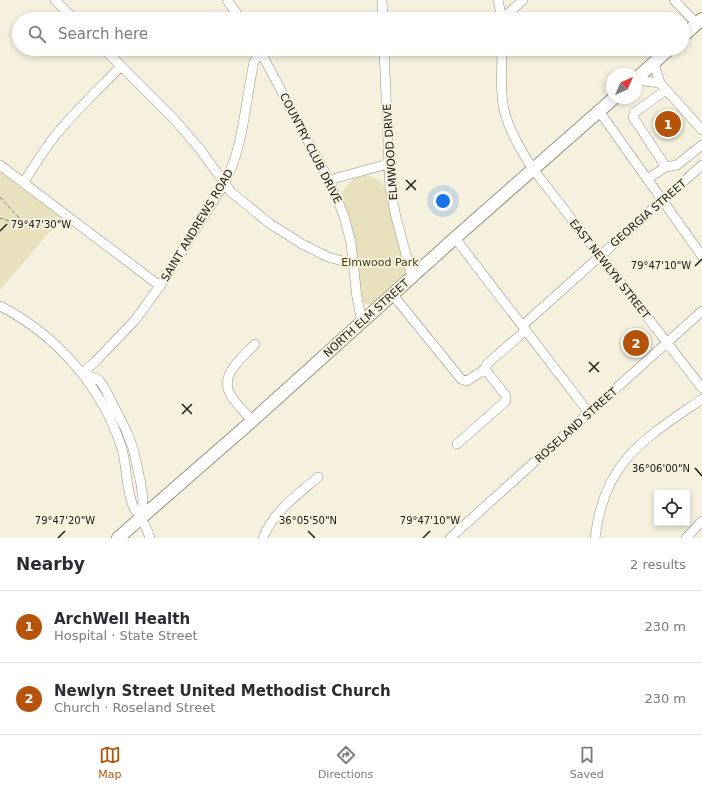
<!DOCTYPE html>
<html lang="en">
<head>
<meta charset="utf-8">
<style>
	:root { --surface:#fff; --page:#f2f2f3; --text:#2b2b33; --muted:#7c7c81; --line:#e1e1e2; --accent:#b45309 }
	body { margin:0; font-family:"DejaVu Sans",sans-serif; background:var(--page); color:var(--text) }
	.controls { position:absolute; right:12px; bottom:12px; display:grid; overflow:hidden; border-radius:0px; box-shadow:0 2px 6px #0003 }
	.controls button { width:36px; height:36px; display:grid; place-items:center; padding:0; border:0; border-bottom:1px solid var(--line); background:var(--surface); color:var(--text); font:20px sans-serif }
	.compass { position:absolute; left:606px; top:68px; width:36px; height:36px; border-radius:50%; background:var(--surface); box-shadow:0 2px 6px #0003; rotate:45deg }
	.you { position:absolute; left:443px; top:201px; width:14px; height:14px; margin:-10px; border:3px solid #fff; border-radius:50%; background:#1a73e8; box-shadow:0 0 0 6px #1a73e833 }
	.badge { display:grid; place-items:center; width:26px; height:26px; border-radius:50%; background:var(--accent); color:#fff; font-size:13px; font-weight:700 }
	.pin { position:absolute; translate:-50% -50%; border:2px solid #fff; box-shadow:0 1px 4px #0006 }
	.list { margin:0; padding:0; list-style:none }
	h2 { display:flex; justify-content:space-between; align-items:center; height:52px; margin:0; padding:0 16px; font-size:17px }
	h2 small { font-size:13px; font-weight:400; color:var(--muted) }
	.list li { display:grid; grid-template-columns:26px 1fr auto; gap:12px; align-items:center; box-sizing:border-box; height:72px; padding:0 16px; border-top:1px solid var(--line) }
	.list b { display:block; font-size:15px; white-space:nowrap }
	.list p { margin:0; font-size:13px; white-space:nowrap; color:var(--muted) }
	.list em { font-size:13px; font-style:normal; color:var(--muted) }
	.icon { flex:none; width:22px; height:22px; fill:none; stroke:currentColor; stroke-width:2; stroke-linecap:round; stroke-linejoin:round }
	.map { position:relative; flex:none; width:702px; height:538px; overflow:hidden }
	.search { position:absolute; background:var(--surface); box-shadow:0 2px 6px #0003; left:12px; right:12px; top:12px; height:44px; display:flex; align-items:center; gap:10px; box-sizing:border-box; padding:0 14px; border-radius:22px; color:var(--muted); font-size:15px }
	.sheet { height:196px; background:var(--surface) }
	nav { display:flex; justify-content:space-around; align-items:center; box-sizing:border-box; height:56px; border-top:1px solid var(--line); background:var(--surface); font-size:11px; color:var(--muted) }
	nav a { display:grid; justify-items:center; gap:2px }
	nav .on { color:var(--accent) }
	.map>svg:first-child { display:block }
</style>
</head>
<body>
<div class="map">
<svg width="702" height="538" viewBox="0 0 702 538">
	<rect width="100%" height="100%" fill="#f5f1de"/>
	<path fill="#e9e1be" d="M0 169 65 214 0 290Z
		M360 175C370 175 379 178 385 187L405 270 404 274 371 304C365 305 363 303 360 298 358 279 358 259 354 240 352 227 341 208 342 195 344 186 353 179 360 175Z"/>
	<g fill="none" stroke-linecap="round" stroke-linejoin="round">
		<g stroke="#979382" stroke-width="10">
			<path id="minor" d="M55 0 74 19
				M227 0 241 19
				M382 0 383 19
				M498 0 502 19
				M674 0 697 24
				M502 19 523 0
				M104 49 173 118 199 148 231 192 269 223 302 244 328 257 353 264
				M259 49 329 180 344 216 351 243 357 298 362 322
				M384 49 390 188 396 217 412 277
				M502 49C502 71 499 99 507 120 513 137 523 154 533 169L702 388
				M636 80 660 83 654 63
				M660 83 702 130
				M599 111 702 256
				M0 165 160 286
				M666 167 677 165 702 145
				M647 179 666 167 633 117 634 113 666 90
				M329 180 388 164
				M24 182C34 166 43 151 55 136 75 111 99 89 121 66
				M455 238 589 413
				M393 295 461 379 467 381 485 369
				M0 306C57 335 103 388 122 449 127 467 126 489 133 506 135 511 139 514 141 519 145 525 148 531 150 538
				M523 325 702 165
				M82 373 95 362 135 320 160 286 224 184C244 147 245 102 254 62L261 52
				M82 373 99 380 104 387 126 430 133 448 141 484 143 500 141 518
				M252 421C245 412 236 404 230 394 219 375 243 357 255 344
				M457 444 506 401V396L485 369 487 364 526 330
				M263 538C273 512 297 495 318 477
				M450 538 702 311
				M595 538C604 461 644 439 702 399
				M686 538 702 521"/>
		</g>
		<g stroke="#979382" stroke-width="14">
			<path id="major" d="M683 36 702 19
				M636 79 669 49
				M118 538 252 421 455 238 614 98"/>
		</g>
		<path stroke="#817e72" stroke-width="1" stroke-dasharray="4 2" stroke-linecap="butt" d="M0 197 19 218V221L15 223 0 218"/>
		<use href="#minor" stroke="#fff" stroke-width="9"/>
		<use href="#major" stroke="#fff" stroke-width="12"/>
	</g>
	<path fill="none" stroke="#212019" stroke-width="1.5" d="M406 180 416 190M406 190 416 180M0 231 7 224M695 266 702 259M589 362 599 372M589 372 599 362M182 404 192 414M182 414 192 404M695 468 702 476M308 531 315 538M58 538 65 531M423 538 430 531"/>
	<g text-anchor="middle" stroke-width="4" stroke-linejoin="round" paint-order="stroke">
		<g font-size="11" fill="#212019" stroke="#f5f1de">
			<text transform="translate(311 148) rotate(63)" y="4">COUNTRY CLUB DRIVE</text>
			<text transform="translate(390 152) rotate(-94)" y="4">ELMWOOD DRIVE</text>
			<text transform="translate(648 213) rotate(-41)" y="4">GEORGIA STREET</text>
			<text transform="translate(197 225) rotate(-59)" y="4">SAINT ANDREWS ROAD</text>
			<text transform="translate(610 269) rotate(52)" y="4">EAST NEWLYN STREET</text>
			<text transform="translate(366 318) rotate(-42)" y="4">NORTH ELM STREET</text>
			<text transform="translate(576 425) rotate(-42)" y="4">ROSELAND STREET</text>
		</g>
		<g font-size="11" fill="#473d15" stroke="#f5f1de">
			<text x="380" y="266">Elmwood Park</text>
		</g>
	</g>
	<g font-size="10" text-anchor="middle" fill="#212019" stroke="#f5f1de" stroke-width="4" stroke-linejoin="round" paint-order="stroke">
		<text x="41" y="228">79°47'30"W</text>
		<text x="661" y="269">79°47'10"W</text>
		<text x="661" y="472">36°06'00"N</text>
		<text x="65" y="524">79°47'20"W</text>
		<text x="430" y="524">79°47'10"W</text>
		<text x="308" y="524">36°05'50"N</text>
	</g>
</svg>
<div class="controls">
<button><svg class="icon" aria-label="locate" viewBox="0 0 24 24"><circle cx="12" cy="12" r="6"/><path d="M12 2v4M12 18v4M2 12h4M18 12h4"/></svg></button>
</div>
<svg class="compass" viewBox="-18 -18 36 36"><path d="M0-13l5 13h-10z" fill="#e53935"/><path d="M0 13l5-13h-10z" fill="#7c7c81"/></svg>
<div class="you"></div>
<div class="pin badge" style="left:668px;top:124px">1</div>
<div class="pin badge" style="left:636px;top:343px">2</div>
<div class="search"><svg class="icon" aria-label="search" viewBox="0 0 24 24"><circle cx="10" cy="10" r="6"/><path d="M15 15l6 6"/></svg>Search here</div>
</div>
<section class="sheet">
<h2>Nearby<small>2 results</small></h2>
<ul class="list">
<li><span class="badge">1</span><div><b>ArchWell Health</b><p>Hospital · State Street</p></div><em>230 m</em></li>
<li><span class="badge">2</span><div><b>Newlyn Street United Methodist Church</b><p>Church · Roseland Street</p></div><em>230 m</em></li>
</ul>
</section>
<nav>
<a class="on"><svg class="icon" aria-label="map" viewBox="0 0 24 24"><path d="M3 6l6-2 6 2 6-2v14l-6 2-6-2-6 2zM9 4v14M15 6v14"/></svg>Map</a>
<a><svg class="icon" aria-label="directions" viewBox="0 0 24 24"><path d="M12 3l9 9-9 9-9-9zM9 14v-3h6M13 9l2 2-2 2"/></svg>Directions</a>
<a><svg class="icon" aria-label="saved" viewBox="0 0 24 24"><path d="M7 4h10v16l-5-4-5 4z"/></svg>Saved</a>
</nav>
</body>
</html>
